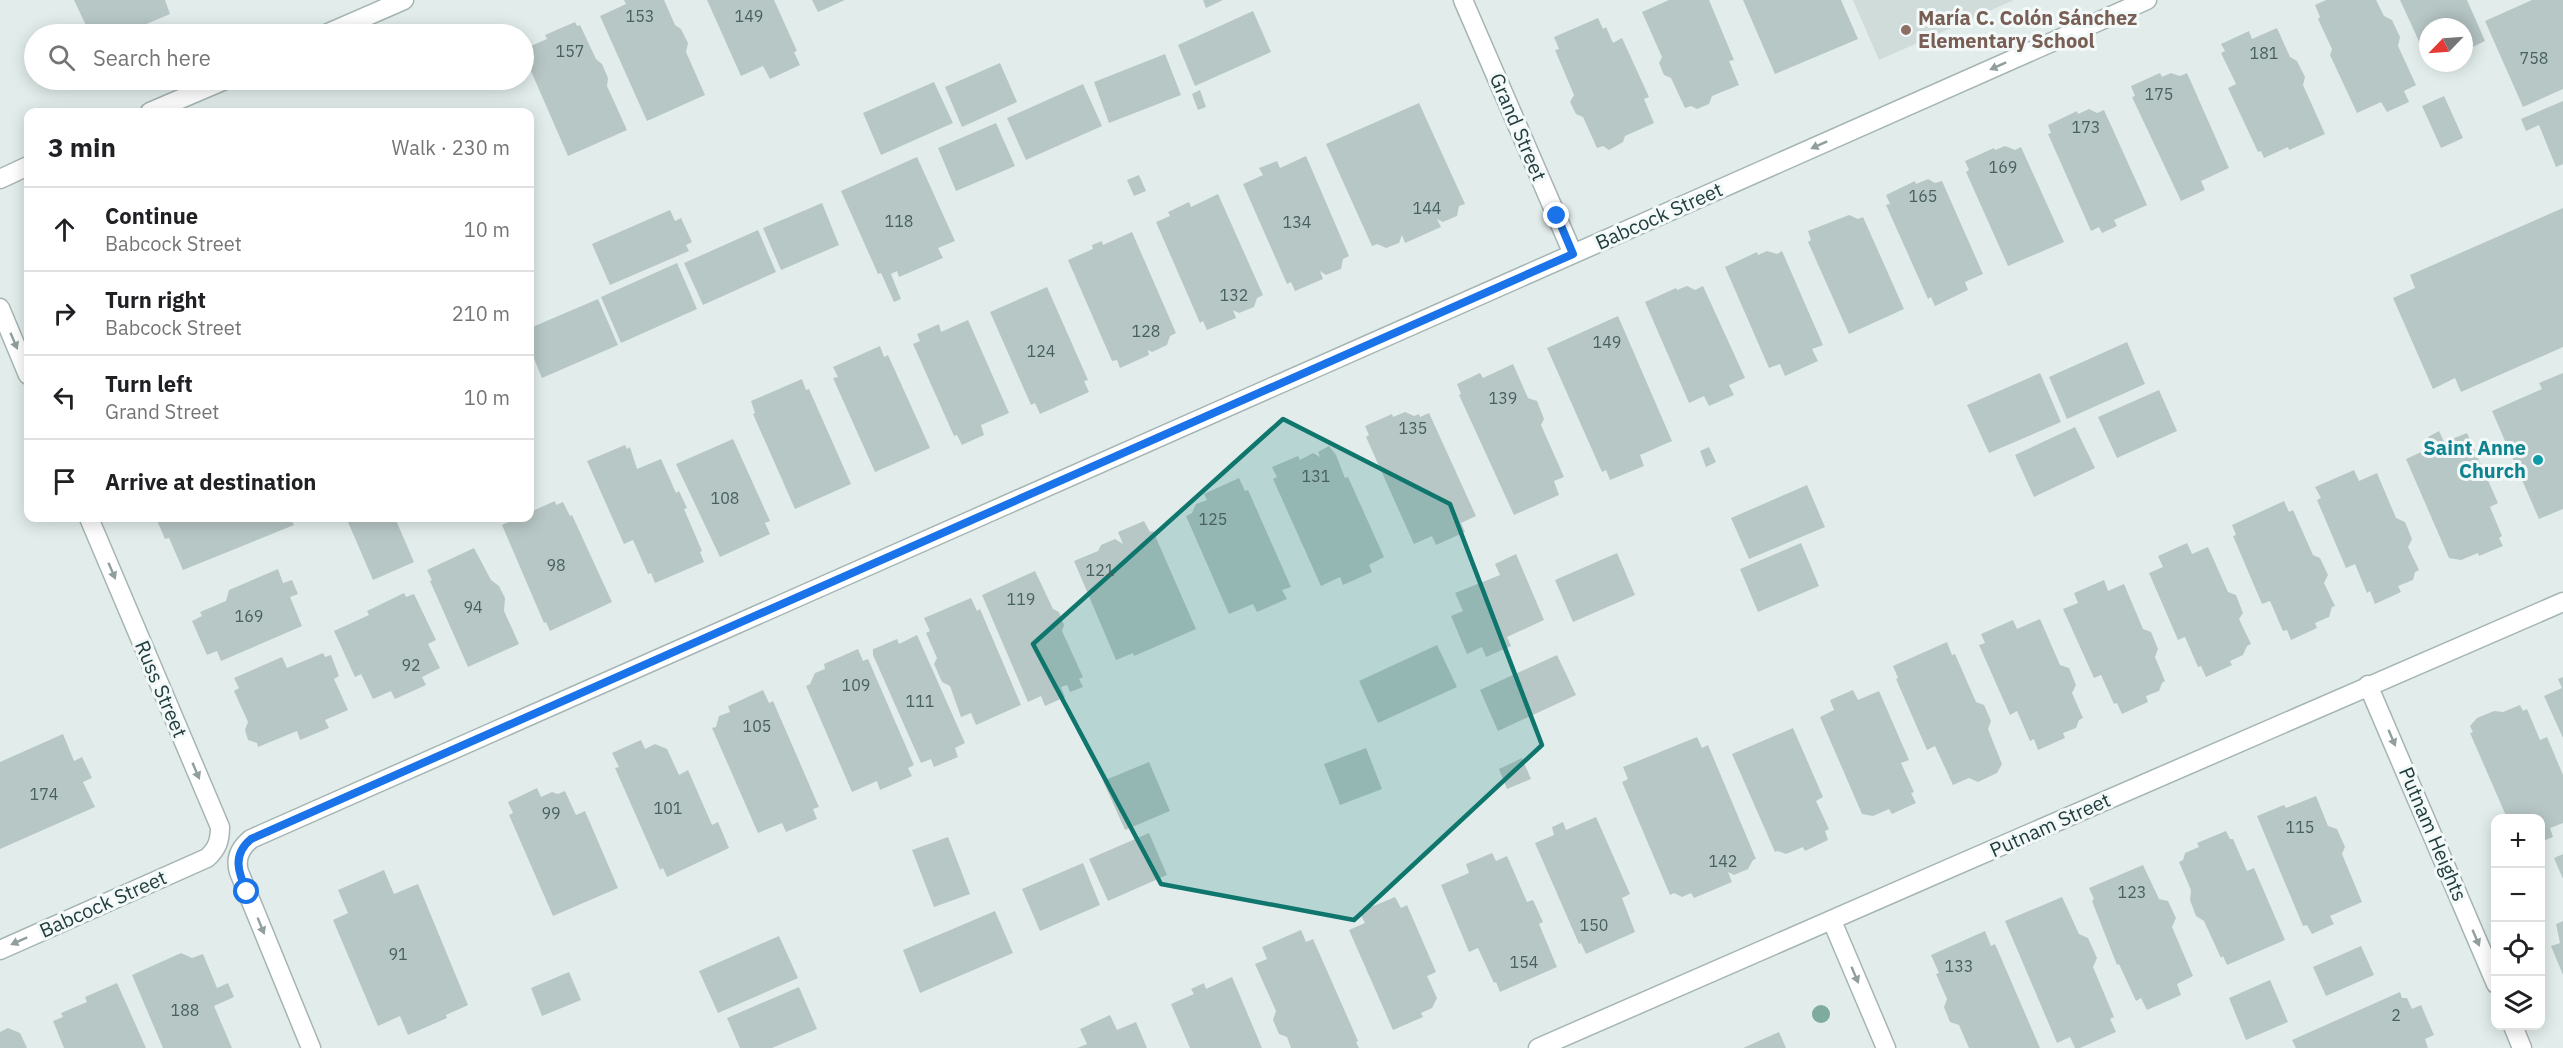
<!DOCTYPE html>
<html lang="en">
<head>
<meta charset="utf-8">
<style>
	:root { --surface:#fff; --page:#f2f2f2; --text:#202124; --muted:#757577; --line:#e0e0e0 }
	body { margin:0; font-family:"IBM Plex Sans",sans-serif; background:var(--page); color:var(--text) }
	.controls { position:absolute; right:18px; bottom:18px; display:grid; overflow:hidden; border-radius:12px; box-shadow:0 3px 15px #0003 }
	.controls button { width:54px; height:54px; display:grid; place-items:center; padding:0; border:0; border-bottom:2px solid var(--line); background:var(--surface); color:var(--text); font:30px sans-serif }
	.compass { position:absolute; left:2419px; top:18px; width:54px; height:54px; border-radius:50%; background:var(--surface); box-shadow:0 3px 15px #0003; rotate:245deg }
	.stop { position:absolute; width:18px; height:18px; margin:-14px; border:4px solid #1a73e8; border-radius:50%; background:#fff }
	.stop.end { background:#1a73e8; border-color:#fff; box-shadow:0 2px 6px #0008 }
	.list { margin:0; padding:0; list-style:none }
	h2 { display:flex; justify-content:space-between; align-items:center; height:78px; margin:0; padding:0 24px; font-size:26px }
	h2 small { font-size:20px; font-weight:400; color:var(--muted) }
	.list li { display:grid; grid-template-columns:39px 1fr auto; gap:18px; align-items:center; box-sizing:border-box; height:84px; padding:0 24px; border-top:2px solid var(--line) }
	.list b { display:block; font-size:22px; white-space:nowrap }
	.list p { margin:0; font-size:20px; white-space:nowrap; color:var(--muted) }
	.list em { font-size:20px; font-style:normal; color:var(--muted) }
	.icon { flex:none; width:33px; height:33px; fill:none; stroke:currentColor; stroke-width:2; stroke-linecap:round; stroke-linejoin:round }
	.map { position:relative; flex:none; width:2563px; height:1048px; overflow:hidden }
	.search { position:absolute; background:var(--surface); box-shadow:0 3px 15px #0003; left:24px; top:24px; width:510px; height:66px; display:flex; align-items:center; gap:15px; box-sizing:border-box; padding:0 21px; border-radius:33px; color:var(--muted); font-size:22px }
	.panel { position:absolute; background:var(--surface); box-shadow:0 3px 15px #0003; left:24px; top:108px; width:510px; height:414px; border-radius:12px }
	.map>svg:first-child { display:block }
</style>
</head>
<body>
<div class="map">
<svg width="2563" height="1048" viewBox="0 0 2563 1048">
	<rect width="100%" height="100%" fill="#e2edeb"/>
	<path fill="#d0dcda" d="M1853 0H2014L1879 60Z"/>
	<path fill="#b7c7c5" d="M74 0H165L170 14 123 34H90Z
		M624 0H664L675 25 681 29 688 43 686 52 705 95 647 121 600 16 626 4Z
		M707 0H774L797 51 794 52 800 65 770 79 763 66 741 76Z
		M812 0H845L818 12Z
		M1203 0H1223L1206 8Z
		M1669 0H1709L1734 60 1729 61 1739 85 1712 96 1709 104 1697 109 1691 106 1685 108 1671 78 1664 75 1659 63 1662 57 1642 12Z
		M1743 0H1841L1858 39 1775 74Z
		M2326 0H2376L2384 16 2392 20 2400 37 2398 46 2416 85 2404 91 2409 102 2387 112 2381 102 2357 113 2330 55 2332 49 2318 19 2320 17 2315 5Z
		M2400 0H2467L2485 41 2464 51V27H2428V61Z
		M2532 0H2563V89L2523 107 2485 21Z
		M1253 11 1271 52 1195 86 1178 45Z
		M1598 18 1603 29 1606 27 1613 43 1622 38 1649 97 1644 99 1654 123 1625 136 1623 142 1609 150 1603 146 1597 148 1583 117 1576 114 1570 102 1574 95 1555 50 1559 49 1554 37Z
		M575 22 577 26 580 25 596 59 602 64 608 78 607 86 627 130 568 156 524 55V49L547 39 545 35Z
		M2277 28 2290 57 2297 61 2305 77 2303 85 2325 134 2289 150 2288 147 2264 158 2261 151 2258 152 2228 88 2236 84 2221 53 2225 51 2221 44 2249 31 2252 39Z
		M1165 54 1181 95 1109 123 1094 82Z
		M1000 63 1017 102 962 127 945 87Z
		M2160 73 2162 77 2171 73 2180 76 2187 73 2229 168 2201 181 2205 190 2181 201 2132 97 2135 96 2131 86Z
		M934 82 953 123 881 155 863 113Z
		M1083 84 1102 126 1026 160 1007 118Z
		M1200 90 1206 107 1198 110 1192 94Z
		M2444 96 2463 138 2441 148 2422 106Z
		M2563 101V164L2556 167 2539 125 2526 131 2521 119Z
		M1419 103 1465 204 1459 206 1457 216 1443 222 1437 219 1441 227 1405 243 1402 235 1399 243 1386 248 1377 244 1372 246 1326 144Z
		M2089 109 2097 113 2104 110 2147 205 2114 220 2117 226 2102 233 2099 227 2091 231 2048 134 2051 133 2048 125 2077 111 2078 114Z
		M996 123 1015 166 956 191 938 148Z
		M2005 146 2015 150 2021 147 2064 242 2008 266 1966 172 1969 170 1965 161 1994 148 1995 150Z
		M1306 156 1349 256 1343 259 1341 269 1326 275 1320 271 1323 279 1295 291 1291 282 1287 284 1243 184 1263 175 1259 168 1277 161 1280 168Z
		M917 157 955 241 938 248 943 258 899 277 897 271 891 274 901 299 894 302 881 273 878 274 841 191Z
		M1139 175 1146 191 1134 196 1127 180Z
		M1928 179 1935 183 1942 181 1983 274 1965 282 1968 290 1935 306 1931 297 1928 299 1886 205 1890 204 1886 195 1915 181 1916 184Z
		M1218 194 1263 295 1257 298 1254 307 1239 313 1233 310 1236 318 1207 330 1203 321 1200 323 1156 222 1170 216 1168 212 1189 202 1191 207Z
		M822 203 839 245 781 270 763 228Z
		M2563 208V347L2461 392 2455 378 2433 389 2393 298 2415 288 2410 275Z
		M670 210 675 221 681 218 692 242 686 245 689 251 610 285 592 244Z
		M1849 215 1858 219 1863 217 1904 309 1849 334 1808 242 1811 240 1808 231Z
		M758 230 776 272 703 305 684 263Z
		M1132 232 1176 333 1170 336 1167 345 1152 352 1148 350 1149 355 1120 368 1117 360 1112 361 1068 260 1093 249 1092 245 1102 241 1103 245Z
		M1767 251 1777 254 1782 251 1823 345 1812 349 1818 361 1785 376 1780 364 1769 368 1725 267 1757 252 1758 255Z
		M677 263 697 309 621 343 601 297Z
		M1687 286 1695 290 1703 286 1745 378 1729 385 1734 395 1709 406 1704 396 1689 403 1645 302 1676 288 1677 290Z
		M1047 287 1088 380 1084 381 1089 392 1040 414 1035 403 1031 405 990 312Z
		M598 299 618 345 542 378 530 349V328Z
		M1618 316 1672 441 1640 455 1644 466 1610 480 1606 470 1602 472 1547 348Z
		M968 320 1009 413 981 425 984 435 962 445 957 435 954 436 913 344 920 341 917 334 939 324 941 332Z
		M2127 342 2145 384 2067 419 2049 377Z
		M880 346 884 357 888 355 930 448 875 472 833 378 838 377 833 367Z
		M1513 364 1528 398 1537 401 1544 419 1541 425 1564 477 1554 481 1559 495 1514 515 1459 395 1461 394 1457 384 1480 373 1483 378Z
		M2040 373 2061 422 1989 453 1967 405Z
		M2563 373V509L2539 519 2492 411 2542 389 2539 383Z
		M802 379 806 390 809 389 851 484 795 509 753 414 755 413 751 401Z
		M2159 390 2177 431 2117 458 2098 417Z
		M1405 412 1414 416 1419 414 1420 417 1429 413 1476 516 1461 523 1465 532 1436 545 1432 536 1414 544 1366 437 1369 435 1365 426 1392 414 1393 417Z
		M2075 427 2095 468 2034 497 2015 455Z
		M2439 431 2444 442 2467 433 2498 503 2490 507 2502 536 2499 538 2503 546 2479 556 2478 553 2461 560 2449 558 2406 459 2432 447 2428 437Z
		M733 439 770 521 765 523 770 534 720 557 676 464Z
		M625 445 627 449 630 447 637 469 661 459 676 493 679 491 687 508 684 509 702 551 700 552 704 562 655 583 651 573 648 574 633 540 624 544 587 461Z
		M1329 446 1336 455 1345 478 1348 477 1384 557 1369 565 1372 572 1343 585 1340 577 1321 586 1273 479 1277 477 1272 467 1298 456 1300 460 1313 453 1320 457 1318 452Z
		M1709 447 1716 462 1706 467 1700 451Z
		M2354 470 2359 481 2377 473 2396 518 2405 522 2412 539 2408 547 2419 570 2415 572 2413 580 2398 586 2401 592 2375 604 2370 591 2367 593 2355 564 2346 568 2317 500 2321 498 2315 487Z
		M1239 478 1245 491 1248 490 1291 587 1282 590 1287 599 1257 612 1253 604 1229 614 1186 516 1192 513 1196 504 1207 500 1204 494Z
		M1807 485 1825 527 1749 559 1731 518Z
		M555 501 556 505 563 502 570 516 572 515 612 602 550 631 546 622 544 623 502 525 518 518H530V512Z
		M2284 501 2289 512 2293 510 2313 555 2320 558 2328 575 2324 583 2335 606 2332 607 2329 617 2315 623 2317 628 2291 640 2287 630 2283 631 2270 601 2262 604 2233 536 2236 535 2232 525Z
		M156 518H301L292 521 294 525 183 570 169 538 165 539Z
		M357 518H395L414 562 373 580 348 522Z
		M1144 521 1150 532 1153 531 1196 629 1134 656 1133 653 1116 660 1074 561 1098 551 1101 545 1115 539 1123 544 1118 532Z
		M1801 543 1819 586 1758 612 1740 569Z
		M2187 543 2192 554 2208 547 2228 592 2236 595 2243 613 2239 619 2251 644 2247 646 2243 655 2230 661 2232 665 2206 677 2201 666 2198 667 2185 637 2178 640 2149 573 2163 567 2158 556Z
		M474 548 491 580 499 586 505 598 504 611 519 644 468 667 430 581 432 580 427 570Z
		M1617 553 1635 595 1573 622 1555 580Z
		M1516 554 1544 620 1507 637 1511 646 1486 657 1482 647 1467 654 1451 616 1463 611 1455 593 1500 575 1495 564Z
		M278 569 283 583 292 580 298 594 290 597 302 626 221 661 217 651 207 655 192 621 202 616 200 612 226 601 229 590Z
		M1035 571 1053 609 1059 612 1064 625 1062 631 1083 677 1079 679 1083 687 1070 692 1067 685 1061 687 1065 697 1045 706 1041 696 1028 702 982 595Z
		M2104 580 2108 591 2124 584 2143 629 2151 632 2158 649 2155 657 2165 681 2162 683 2159 691 2146 696 2148 702 2122 714 2117 703 2114 704 2101 675 2094 678 2063 609 2078 603 2074 593Z
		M404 593 406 597 414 594 436 640 428 644 440 668 422 677 426 685 395 699 391 691 373 699 361 674 355 677 334 631 369 615 367 611Z
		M971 598 977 611 980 609 1021 705 976 725 971 713 961 717 950 686 942 682 934 664 937 658 926 633 930 631 924 618Z
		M2040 619 2060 665 2069 668 2076 685 2072 693 2083 718 2079 720 2076 728 2063 733 2065 738 2038 750 2034 739 2030 741 2017 711 2010 715 1979 645 1985 643 1981 634 2013 620 2017 629Z
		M917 635 965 743 955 748 958 757 934 767 931 759 921 763 873 655V649L876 648 897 639 899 644Z
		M1947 642 1952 655 1955 654 1976 702 1984 705 1991 721 1988 729 2002 764 1997 773 1978 782 1969 778 1953 785 1935 746 1927 750 1896 679 1898 678 1893 666Z
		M1437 645 1457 687 1378 723 1359 681Z
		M858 649 863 661 868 659 914 765 908 768 912 776 880 790 877 781 852 792 806 686 810 684 815 673 825 669 824 664Z
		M323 653 325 657 331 655 339 676 334 679 348 710 325 720 329 728 300 740 297 731 258 747 257 743 248 740 245 730 248 722 234 691 239 688 234 678 282 657 287 668Z
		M1557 655 1576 695 1498 731 1480 690Z
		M2563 677V738L2544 696 2562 688 2558 679Z
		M763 690 769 703 773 701 819 807 813 809 817 819 786 832 782 823 758 833 712 728 716 727 719 716 730 712 728 706Z
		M1853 690 1858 700 1879 691 1909 760 1901 763 1914 792 1911 793 1916 803 1892 814 1889 809 1873 816 1862 814 1820 717 1834 710 1830 700Z
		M2520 705 2523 711 2527 709 2540 740 2547 737 2563 775V823L2550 828 2553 837 2540 842V818H2507L2470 733 2473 732 2470 726 2477 718 2494 711 2503 712Z
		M1793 728 1823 797 1816 801 1829 829 1825 831 1828 840 1805 851 1803 847 1786 854 1778 851 1775 852 1732 754Z
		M63 734 74 761 82 757 92 778 83 782 95 807 0 849V762Z
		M1697 737 1702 748 1708 745 1756 859 1753 860 1748 869 1734 875 1728 872 1732 882 1694 898 1691 893 1682 897 1674 893 1670 895 1622 782 1628 779 1623 767Z
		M641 740 645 749 655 744 667 749 679 775 688 770 712 825 718 822 729 848 667 877 663 868 660 870 615 768 619 767 612 753Z
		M1366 748 1382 789 1340 805 1324 764Z
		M1522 758 1531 779 1507 789 1499 769Z
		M1149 762 1170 811 1125 830 1103 781Z
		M537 788 541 797 552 792 558 794 565 791 576 815 585 811 618 888 553 916 509 815 513 813 508 802Z
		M2316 796 2328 826 2337 829 2345 847 2342 854 2362 902 2330 916 2334 924 2312 934 2307 925 2303 926 2257 816 2284 805 2286 808Z
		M1596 817 1630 894 1622 898 1635 932 1586 954 1581 943 1579 944 1535 843 1554 835 1552 827 1563 822 1566 830Z
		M2226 831 2230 839H2233L2247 871 2254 868 2285 940 2227 965 2223 956 2221 958 2204 921 2196 916 2190 900 2191 890 2179 862 2183 860 2185 853 2199 847 2197 843Z
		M1149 833 1167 875 1108 901 1089 859Z
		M948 837 970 894 934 907 912 850Z
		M1492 853 1496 861 1507 856 1527 902 1533 900 1543 922 1539 924 1557 967 1500 992 1496 982 1494 983 1478 948 1469 952 1441 885 1469 873 1466 864Z
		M2563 854V879L2554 858Z
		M1083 863 1100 905 1040 931 1022 889Z
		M2143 865 2159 899 2168 901 2176 918 2172 927 2193 976 2177 984 2181 995 2147 1010 2141 998 2136 1001 2119 964 2117 965 2092 901 2094 899 2089 888Z
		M384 870 394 894 418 884 468 1005 446 1015 447 1018 408 1035 400 1016 378 1026 333 920 348 913 338 890Z
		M1395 897 1401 908 1407 905 1436 972 1427 976 1437 998 1432 1008 1421 1013 1423 1017 1393 1030 1349 930 1365 923 1359 912Z
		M2062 897 2079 934 2088 938 2097 958 2093 967 2114 1017 2110 1019 2116 1032 2080 1048H2075L2070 1037 2057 1043 2005 921Z
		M995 911 1013 953 920 993 903 950Z
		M2563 921V975L2551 946 2560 943 2556 924Z
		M1301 930 1306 942 1313 939 1358 1041 1356 1042 1359 1048H1291L1287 1037 1279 1034 1273 1020 1276 1011 1255 964 1267 959 1262 947Z
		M1985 931 1991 946 1995 944 2040 1048H1969L1959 1025 1950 1022 1944 1007 1947 999 1936 974 1939 973 1931 955Z
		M779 936 798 978 718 1013 699 971Z
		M2361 946 2374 975 2326 996 2313 967Z
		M181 953 192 958 203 954 217 988 228 983 234 997 214 1006 232 1048H163L132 975Z
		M569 972 581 1000 542 1016 531 988Z
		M1232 977 1262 1048H1190L1171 1004 1194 994 1191 989 1204 983 1206 989Z
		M2270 980 2288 1022 2246 1040 2229 998Z
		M117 983 146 1048H64L53 1021 63 1017 61 1013 87 1002 85 997Z
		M799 987 817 1029 772 1048H740L727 1018Z
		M2400 992 2402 998H2407L2412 1009 2421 1005 2434 1035 2425 1039 2428 1048H2296L2292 1040Z
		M1110 1015 1117 1030 1136 1022 1147 1048H1077L1087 1044 1080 1029Z
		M8 1028 20 1033 27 1048H0V1032Z
		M1779 1032 1786 1048H1743Z"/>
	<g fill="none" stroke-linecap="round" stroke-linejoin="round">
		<g stroke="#a5b5b4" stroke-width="21">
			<path id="minor" d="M1463 0 1573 254
				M326 34 404 0
				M150 112 225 80
				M0 179 28 166
				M0 308 28 375
				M2368 685 2496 984
				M1832 921 1886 1048
				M0 950 207 858C217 849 220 841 220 827L89 518
				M2513 1026 2522 1048
				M311 1048 239 872C235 859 240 848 251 839L2147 0
				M1538 1048C1880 900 2220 748 2563 602"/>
		</g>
		<use href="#minor" stroke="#fff" stroke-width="18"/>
	</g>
	<circle fill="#7eab9d" cx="1821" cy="1014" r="9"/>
	<defs><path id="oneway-solid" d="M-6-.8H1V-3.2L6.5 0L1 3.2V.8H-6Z" transform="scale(1.5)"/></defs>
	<g fill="#909e9e">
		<use href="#oneway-solid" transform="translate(1998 66) rotate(156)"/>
		<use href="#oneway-solid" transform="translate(1819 145) rotate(156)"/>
		<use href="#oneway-solid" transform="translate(14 341) rotate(67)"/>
		<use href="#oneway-solid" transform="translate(112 571) rotate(67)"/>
		<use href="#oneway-solid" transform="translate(2392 738) rotate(67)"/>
		<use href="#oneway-solid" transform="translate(196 771) rotate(67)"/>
		<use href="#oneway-solid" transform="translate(261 926) rotate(68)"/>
		<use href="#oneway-solid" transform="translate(2476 938) rotate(67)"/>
		<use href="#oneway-solid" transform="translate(19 941) rotate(156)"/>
		<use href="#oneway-solid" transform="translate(1855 975) rotate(67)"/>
	</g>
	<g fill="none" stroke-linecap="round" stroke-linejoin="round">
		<path stroke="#1a73e8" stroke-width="8" d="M247 892C238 872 232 855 251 839L1573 254 1557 216"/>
	</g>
	<path fill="#0f766e" fill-opacity="0.2" stroke="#0f766e" stroke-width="4.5" stroke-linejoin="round" d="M1283 419 1450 504 1542 745 1354 920 1161 884 1033 644Z"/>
	<circle fill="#8d6e63" stroke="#f3f9f8" stroke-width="2" cx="1906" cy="30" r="6"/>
	<circle fill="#0f9aa8" stroke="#f3f9f8" stroke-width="2" cx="2538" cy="460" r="6"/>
	<g text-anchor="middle" stroke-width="6" stroke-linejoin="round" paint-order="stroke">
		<g font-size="16" fill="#476060">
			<text x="640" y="22">153</text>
			<text x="749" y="22">149</text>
			<text x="570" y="57">157</text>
			<text x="2264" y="59">181</text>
			<text x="2534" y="64">758</text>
			<text x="2159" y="100">175</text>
			<text x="2086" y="133">173</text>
			<text x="2003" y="173">169</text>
			<text x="1923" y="202">165</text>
			<text x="1427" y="214">144</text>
			<text x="899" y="227">118</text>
			<text x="1297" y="228">134</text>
			<text x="1234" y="301">132</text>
			<text x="1146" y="337">128</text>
			<text x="1607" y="348">149</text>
			<text x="1041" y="357">124</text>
			<text x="1503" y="404">139</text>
			<text x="1413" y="434">135</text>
			<text x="1316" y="482">131</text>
			<text x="725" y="504">108</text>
			<text x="1213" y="525">125</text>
			<text x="556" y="571">98</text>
			<text x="1100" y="576">121</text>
			<text x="1021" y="605">119</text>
			<text x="473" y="613">94</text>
			<text x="249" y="622">169</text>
			<text x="411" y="671">92</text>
			<text x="856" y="691">109</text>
			<text x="920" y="707">111</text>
			<text x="757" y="732">105</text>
			<text x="44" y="800">174</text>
			<text x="668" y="814">101</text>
			<text x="551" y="819">99</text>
			<text x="2300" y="833">115</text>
			<text x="1723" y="867">142</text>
			<text x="2132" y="898">123</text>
			<text x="1594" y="931">150</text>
			<text x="398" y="960">91</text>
			<text x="1524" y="968">154</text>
			<text x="1959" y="972">133</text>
			<text x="185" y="1016">188</text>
			<text x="2396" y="1021">2</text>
		</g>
		<g font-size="20" font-weight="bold" fill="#785e54" stroke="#f3f9f8" text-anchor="start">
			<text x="1918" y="25">María C. Colón Sánchez<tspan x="1918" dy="23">Elementary School</tspan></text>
		</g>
		<g font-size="20" fill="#223d3e" stroke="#f3f9f8">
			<text transform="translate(1518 127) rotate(67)" y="7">Grand Street</text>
			<text transform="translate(1659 216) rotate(-24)" y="7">Babcock Street</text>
			<text transform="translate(161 689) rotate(67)" y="7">Russ Street</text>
			<text transform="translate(2050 825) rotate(-24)" y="7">Putnam Street</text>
			<text transform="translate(2433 834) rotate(67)" y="7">Putnam Heights</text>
			<text transform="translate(103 904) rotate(-24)" y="7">Babcock Street</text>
		</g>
		<g font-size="20" font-weight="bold" fill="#0d838f" stroke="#f3f9f8" text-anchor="end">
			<text x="2526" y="455">Saint Anne<tspan x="2526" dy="23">Church</tspan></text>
		</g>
	</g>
</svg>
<div class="controls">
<button>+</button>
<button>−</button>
<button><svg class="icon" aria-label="locate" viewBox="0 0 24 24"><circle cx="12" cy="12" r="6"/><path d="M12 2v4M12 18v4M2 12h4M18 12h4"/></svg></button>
<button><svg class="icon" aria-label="layers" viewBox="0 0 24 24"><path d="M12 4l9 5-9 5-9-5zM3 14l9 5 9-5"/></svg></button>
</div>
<svg class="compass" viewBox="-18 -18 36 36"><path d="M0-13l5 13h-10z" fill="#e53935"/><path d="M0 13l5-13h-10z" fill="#757577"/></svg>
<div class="stop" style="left:247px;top:892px"></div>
<div class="stop end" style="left:1557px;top:216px"></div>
<div class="search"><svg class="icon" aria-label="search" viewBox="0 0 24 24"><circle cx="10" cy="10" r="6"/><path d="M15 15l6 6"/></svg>Search here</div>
<section class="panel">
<h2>3 min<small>Walk · 230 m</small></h2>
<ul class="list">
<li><svg class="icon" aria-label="ahead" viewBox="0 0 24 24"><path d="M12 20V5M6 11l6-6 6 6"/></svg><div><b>Continue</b><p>Babcock Street</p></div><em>10 m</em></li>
<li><svg class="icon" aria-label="right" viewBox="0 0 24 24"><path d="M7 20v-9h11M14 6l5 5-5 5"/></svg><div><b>Turn right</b><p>Babcock Street</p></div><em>210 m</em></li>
<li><svg class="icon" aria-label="left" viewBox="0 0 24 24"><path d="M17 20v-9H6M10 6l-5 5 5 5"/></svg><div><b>Turn left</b><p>Grand Street</p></div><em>10 m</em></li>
<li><svg class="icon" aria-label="arrive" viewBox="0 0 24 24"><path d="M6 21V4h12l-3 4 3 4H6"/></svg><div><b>Arrive at destination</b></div></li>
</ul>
</section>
</div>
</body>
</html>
